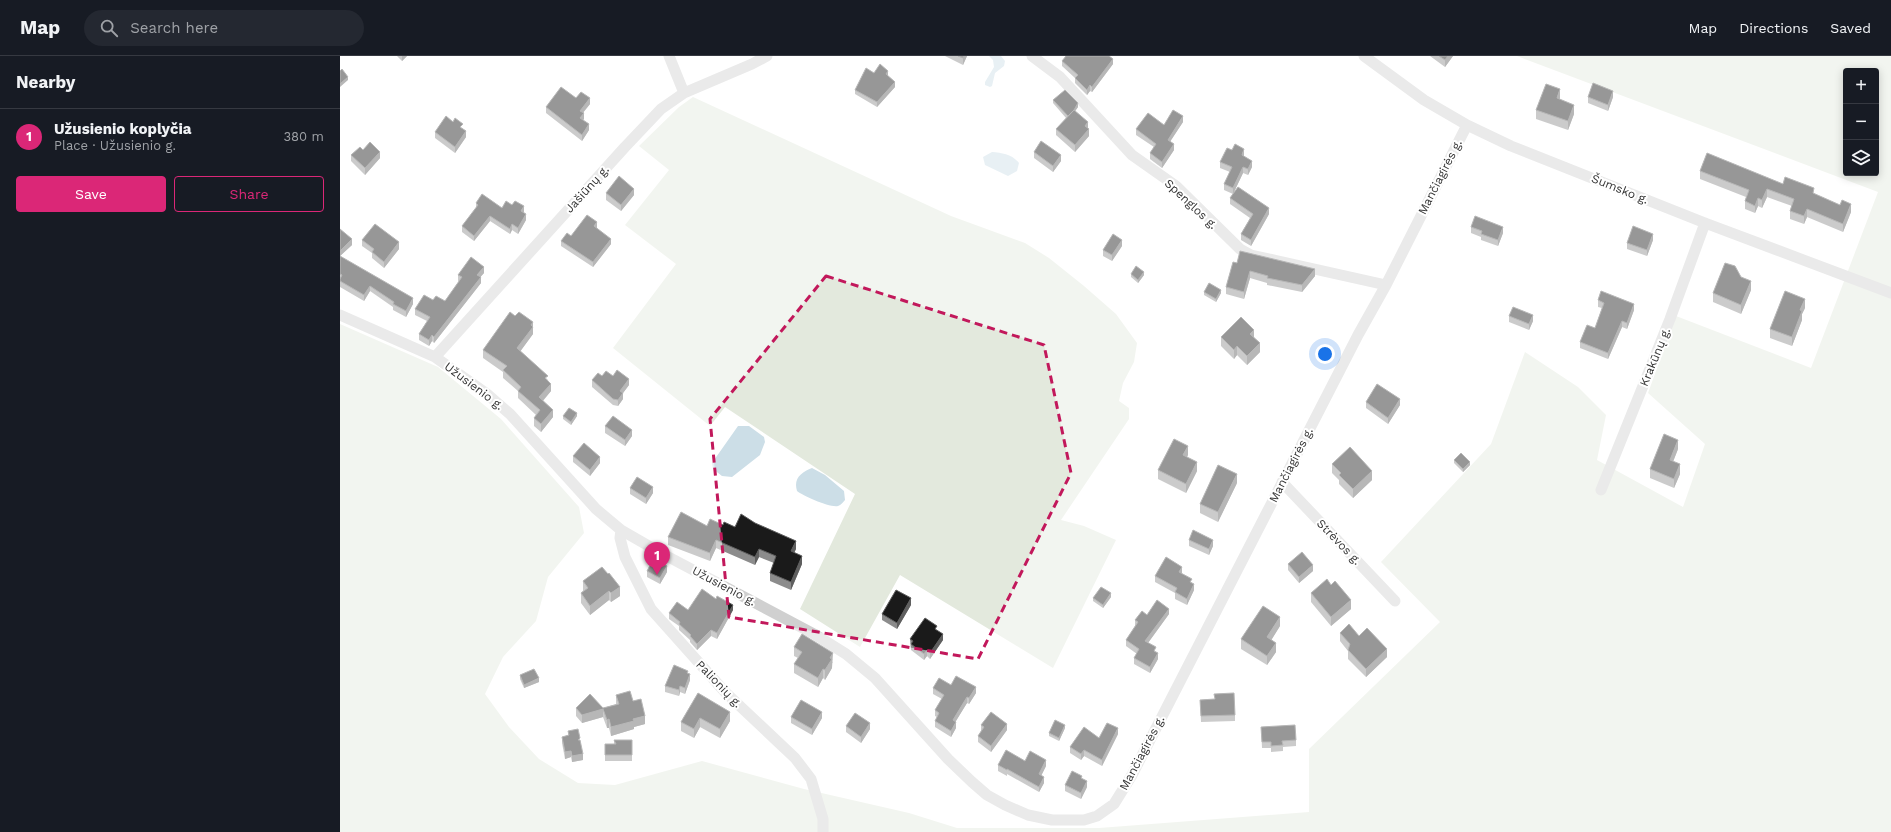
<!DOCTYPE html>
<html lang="en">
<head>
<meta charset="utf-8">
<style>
	:root { --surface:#171b24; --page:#242831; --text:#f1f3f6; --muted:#9ea1a6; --line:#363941; --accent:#db2777 }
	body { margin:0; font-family:"Work Sans",sans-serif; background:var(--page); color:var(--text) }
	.controls { position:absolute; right:12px; top:12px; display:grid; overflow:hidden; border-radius:4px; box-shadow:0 2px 10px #0003 }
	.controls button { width:36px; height:36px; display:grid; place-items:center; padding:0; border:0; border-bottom:1px solid var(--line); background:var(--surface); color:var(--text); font:20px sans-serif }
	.you { position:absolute; left:985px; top:298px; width:14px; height:14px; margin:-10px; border:3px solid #fff; border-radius:50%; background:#1a73e8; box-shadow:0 0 0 6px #1a73e833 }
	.badge { display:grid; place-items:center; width:26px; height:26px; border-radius:50%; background:var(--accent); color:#fff; font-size:13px; font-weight:700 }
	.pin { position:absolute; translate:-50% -33px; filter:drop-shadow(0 1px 2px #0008) }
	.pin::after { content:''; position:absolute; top:21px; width:14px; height:12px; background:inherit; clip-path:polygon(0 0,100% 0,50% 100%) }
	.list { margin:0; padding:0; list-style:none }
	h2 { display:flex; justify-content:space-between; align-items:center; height:52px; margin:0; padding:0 16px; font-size:17px }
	h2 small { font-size:13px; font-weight:400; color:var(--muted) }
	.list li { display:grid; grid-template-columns:26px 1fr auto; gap:12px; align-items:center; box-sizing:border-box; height:56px; padding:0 16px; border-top:1px solid var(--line) }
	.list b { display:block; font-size:15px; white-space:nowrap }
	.list p { margin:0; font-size:13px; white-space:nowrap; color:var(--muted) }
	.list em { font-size:13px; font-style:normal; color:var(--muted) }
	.actions { display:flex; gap:8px; padding:12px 16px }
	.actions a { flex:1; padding:9px 0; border:1px solid var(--accent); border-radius:4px; text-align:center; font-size:14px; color:var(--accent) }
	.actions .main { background:var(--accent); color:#fff }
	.icon { flex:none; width:22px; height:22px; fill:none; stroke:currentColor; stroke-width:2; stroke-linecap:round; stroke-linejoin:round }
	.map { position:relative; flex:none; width:1551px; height:776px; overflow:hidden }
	header { display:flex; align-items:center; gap:24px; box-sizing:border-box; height:56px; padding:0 20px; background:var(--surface); border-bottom:1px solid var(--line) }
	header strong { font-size:19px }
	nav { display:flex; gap:22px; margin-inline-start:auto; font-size:14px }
	.search { width:280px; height:36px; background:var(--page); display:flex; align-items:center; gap:10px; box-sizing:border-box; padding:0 14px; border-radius:22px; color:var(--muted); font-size:15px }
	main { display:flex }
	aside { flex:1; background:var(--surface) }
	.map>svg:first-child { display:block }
</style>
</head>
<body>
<header>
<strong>Map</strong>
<div class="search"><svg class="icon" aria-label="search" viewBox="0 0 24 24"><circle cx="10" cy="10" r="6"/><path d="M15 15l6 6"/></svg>Search here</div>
<nav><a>Map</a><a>Directions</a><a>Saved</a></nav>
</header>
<main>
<aside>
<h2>Nearby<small></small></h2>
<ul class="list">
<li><span class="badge">1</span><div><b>Užusienio koplyčia</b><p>Place · Užusienio g.</p></div><em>380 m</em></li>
</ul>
<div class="actions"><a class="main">Save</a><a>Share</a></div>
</aside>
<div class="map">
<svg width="1551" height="776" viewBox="0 0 1551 776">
	<rect width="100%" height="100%" fill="#fff"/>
	<path fill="#e3e9dd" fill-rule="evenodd" d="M1177 0H1551V776H0V268L98 311 161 363 239 451 244 477 208 521 196 565 163 601 145 638 169 671 199 703 238 727 275 729 362 705 464 733 569 757 617 772H759L969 756V693L1100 566 1041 506 1151 388 1185 296 1238 331 1266 359 1257 404 1343 451 1365 388 1308 337 1336 260 1471 312 1538 136ZM1506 15H1536V117H1506Z
		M353 41 611 160 685 187 709 202 744 230 776 258 797 287 794 306 783 327 779 345 789 352V363L721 464 744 470 776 484 713 612 560 519 520 591 460 553 515 438 385 351 370 370 273 292 336 208 285 169 329 114 299 90 339 51Z"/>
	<path fill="#ccdee7" d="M649 0H661L665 5 664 10 655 17 652 30 650 31 645 29V26L654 11 653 4Z
		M652 96C662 97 672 98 679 107L677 115 668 120 645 109 643 101Z
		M398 370H409L424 381 425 386 420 399 392 421 382 420 373 413 372 407Z
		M472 412 485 419 504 435 505 444C503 446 501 449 498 450 490 452 463 440 457 435 453 422 462 416 472 412Z"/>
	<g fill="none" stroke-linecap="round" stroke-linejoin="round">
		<path stroke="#d0d0d0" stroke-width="11" d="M329 0 344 37
			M692 0 720 21 792 99 836 130 900 193 911 199 1046 229
			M1024 0 1084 44 1127 69 1171 90 1365 167 1551 237
			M0 259 95 301 147 338 170 358 256 453 281 474 321 497 474 578 506 598 535 622 608 703 632 726 647 739 665 749 688 759 712 764H744L757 760 774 748 792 719 1018 279 1046 229 1127 69
			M95 301 285 91 321 53 344 37 412 8 427 0
			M942 426 1055 545
			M1261 434 1330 263 1365 167
			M281 474 280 482 285 501 311 553 385 636 455 702 471 723 483 763V776"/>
	</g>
	<path fill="#8c8c8c" d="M57 0H67L62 5Z
		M605 0H627L623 9Z
		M1090 0H1113L1105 11Z
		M722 5 773 8 752 36 750 35 747 39 735 27V22L722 10Z
		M534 17 548 19V20L555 31 537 51 515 38V34Z
		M1248 41H1273L1268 55 1248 47Z
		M236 42 250 48 243 57 244 63 243 64 249 74 242 85 206 57V51Z
		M1220 42V43L1234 58 1228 74 1196 63V54Z
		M713 44 738 51 735 55 748 72 749 80 735 96 716 79V73L726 62 713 47Z
		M843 66 830 85 834 94 822 112 810 103V97L814 91 796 79V73Z
		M123 73 126 81 115 97 95 82V76Z
		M23 94 40 102 25 119 11 105V99Z
		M892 94 904 99V100L912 111 908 119 903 117 894 136 929 158 911 190 901 184V178L910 162 890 148V142L893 138 884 134V128L890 116 880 112V106Z
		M694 96 721 105 713 116 694 102Z
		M1360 115 1443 128 1474 138 1511 156 1503 176 1467 161 1464 168 1450 163V155L1452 150 1427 141 1422 152 1418 150 1415 157 1405 153V145L1406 141 1360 123Z
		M266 137 294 139 281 155 266 144Z
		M136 147 162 152 184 156H183L186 164 178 178 172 174 170 178 150 165 134 185 122 176V170L136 153Z
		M1131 171 1163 177 1158 190 1141 184V181L1131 177Z
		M257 172 271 188 253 211 221 190V185L231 180Z
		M0 173 12 189 0 200 73 248 66 261 53 254V251L30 235 24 245 0 231Z
		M22 184 59 193 44 212 32 202V197L22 190Z
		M1313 184 1307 200 1287 193V187Z
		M782 190 772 205 763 200V194Z
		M897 207 975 220 962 236 927 229V227L910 222 904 243 886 238V231Z
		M144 217 140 221 141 227 94 287 92 285 89 290 79 284V278L87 265 75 259V253L93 244 105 245 119 225H118V219Z
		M791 218 804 219 798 227 791 221Z
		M1401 221 1411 234 1401 258 1373 246V237Z
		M864 236 881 237 876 246 864 239Z
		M1258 244 1294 254 1287 273 1282 271 1268 303 1240 292V286L1255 272 1262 252 1258 251Z
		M1465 252 1462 258V264L1452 290 1430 282V273Z
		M175 260 193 266V278L180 295 208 324 211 335 203 345 213 361 201 376 194 370V362L196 359 178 342V335L163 322V316L143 302V294Z
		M1169 260 1193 265 1189 274 1169 266Z
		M881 281H914L920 296 907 309 897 299 894 303 881 290Z
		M262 320H273L289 329 283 337V343L278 350 273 349 252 331V324Z
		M1026 346 1060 349 1048 368 1026 352Z
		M223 360H237L231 369 223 363Z
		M265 370 292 380 285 390 265 377Z
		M1338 393 1333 406 1340 418 1334 432 1310 422V413Z
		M848 399 847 401 857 415 846 437 818 423V414Z
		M233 400 260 407 250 420 233 406Z
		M1114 404 1130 409 1123 416 1114 407Z
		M992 408 1032 424 1013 442 999 428V424L992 417Z
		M897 427 878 466 860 457V448Z
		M290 432 313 437 306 448 290 438Z
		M383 469 456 493 454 497 462 508 451 534 430 525V517L434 507 419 501 415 509 376 492 370 505 328 489V481L367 470Z
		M849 484 873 490 869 499 849 490Z
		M948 508 973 515 959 527 948 514Z
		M262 511 280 540 271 546 269 544 250 559 241 547V537L243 535V525Z
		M307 515 327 516 320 528 307 521Z
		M842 517V518L852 527 854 534 847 549 835 543V537L815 526V520Z
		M971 537 1011 553 991 570 971 546Z
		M771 541 763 552 753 545V542Z
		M571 549 557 573 542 564V558Z
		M348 554H393L377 583 371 580 357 594 350 586V584L339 574V570L329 563V557Z
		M829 558 808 587 818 603 810 617 794 608V602L797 598 786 590V584L795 570V564L807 559Z
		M940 570 931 584 936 596 927 609 901 593V583Z
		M597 574 603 584 590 603 587 600 584 604 571 594 570 583Z
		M1000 577 1019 580 1047 601 1026 621 1008 603V595L1000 585Z
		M454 591 493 606 492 607V612L485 624 483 622 478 631 454 617V608L458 602 454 600Z
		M348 617 350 624 345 638 340 636 339 640 325 636V630Z
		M180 619 199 626 184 632 180 623Z
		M611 629 636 637 629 648 627 647 615 666 616 672 611 681 595 671V665L597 661 595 660V654L602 643 593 638V632Z
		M358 637 390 665 380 682 360 671 354 682 341 675V666Z
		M276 639 293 645 305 668 294 671V673L271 680 269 672H267L263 661 242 667 236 660V652H263L276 648Z
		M874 643 895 659V665L861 666 860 644Z
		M451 661 482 662 472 679 451 667Z
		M641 669 667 674 651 696 638 686V680L641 675Z
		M506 670 530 673 521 687 506 676Z
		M921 671 956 684V690L943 691V695L931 696V692H922Z
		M725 672 719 685 709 680V677Z
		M228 675 240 684 243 704 232 706 231 701 225 703 222 687V681L228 679Z
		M778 678 762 710 744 700 741 704 730 697V691L759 682Z
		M274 684H292V705H265V688H274Z
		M685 705 706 710 701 720 704 727 699 736 667 718V720L658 715V709Z
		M742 723 747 731 741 743 725 735V729Z"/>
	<path fill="#5f5f5f" d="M62 0H67L62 5Z
		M624 0H627L623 9V2Z
		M1108 0H1113L1105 11V4Z
		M773 3V8L752 36V31Z
		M548 15V19L546 23V18Z
		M8 21V24L0 31V28Z
		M555 26V31L537 51V46Z
		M750 29V35L747 39V34Z
		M1220 33V42L1217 52V42Z
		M1273 35V41L1268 55V49Z
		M250 42V48L240 60V55Z
		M738 47V51L729 64V61Z
		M1234 49V58L1228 74V65Z
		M244 57V63L240 67V62Z
		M843 60V66L828 89V84Z
		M748 66V72L745 70Z
		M249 68V74L242 85V79Z
		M749 73V80L735 96V89Z
		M126 75V81L115 97V91Z
		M834 88V94L822 112V106Z
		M904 93V99L902 104V99Z
		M40 96V102L25 119V112Z
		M721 99V105L713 116V110Z
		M912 105V111L908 119V113Z
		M903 111V117L893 138V132Z
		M294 133V139L281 155V149Z
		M1427 133V141L1422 152V144Z
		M1418 142V150L1415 157V150Z
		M1511 148V156L1503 176V168Z
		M184 150V156L181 160V155Z
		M929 152V158L911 190V184Z
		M1467 153V161L1464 168V160Z
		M186 158V164L178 178V172Z
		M150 160V165L134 185V180Z
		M257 166V172L254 176V170Z
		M172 168V174L170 178V173Z
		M1163 171V177L1158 190V184Z
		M1313 178V184L1307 200V194Z
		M12 183V189L0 200V195Z
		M271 183V188L253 211V206Z
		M782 184V190L772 205V199Z
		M59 186V193L44 212V206Z
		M144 211V217L137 225V219Z
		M975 213V220L962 236V229Z
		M910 215V222L904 243V236Z
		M804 216V219L798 227V224Z
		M141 221V227L94 287V281Z
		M1411 225V234L1401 258V249Z
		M30 230V235L24 245V239Z
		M881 234V237L876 246V243Z
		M73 242V248L66 261V255Z
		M1465 243V252L1462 258V264L1452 290V281L1460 254Z
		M1294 248V254L1287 273V267Z
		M1193 259V265L1189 274V268Z
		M1282 265V271L1268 303V297Z
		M193 266V278L177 300V292Z
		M914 274V283L910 278Z
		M92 279V285L89 290V284Z
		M920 287V296L907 309V300Z
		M897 290V299L894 303V294Z
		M289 323V329L280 341V335Z
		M211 328V335L199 349V341Z
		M283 337V343L278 350V344Z
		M1060 343V349L1048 368V362Z
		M213 354V361L201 376V368Z
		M237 357V360L231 369V366Z
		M292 374V380L285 390V384Z
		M1338 384V393L1330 413V404Z
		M848 390V399L843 408V399Z
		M260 401V407L250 420V414Z
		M857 406V415L846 437V428Z
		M1130 406V409L1123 416V413Z
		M1340 408V418L1334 432V423Z
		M1032 415V424L1013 442V433Z
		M897 418V427L878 466V456Z
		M313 431V437L306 448V442Z
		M376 484V492L370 505V497Z
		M873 484V490L869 499V493Z
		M456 485V493L451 503V495Z
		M419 493V501L415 509V501Z
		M462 500V508L451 534V526Z
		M973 509V515L959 527V521Z
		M327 510V516L320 528V522Z
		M842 511V517L839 522V516Z
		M854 528V534L847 549V543Z
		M280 531V540L271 546V537Z
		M269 535V544L250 559V550Z
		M771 537V541L763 552V549Z
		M571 542V549L557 573V567Z
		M1011 544V553L991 570V561Z
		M393 549V554L377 583V577Z
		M829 553V558L805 591V585Z
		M940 561V570L927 591V581Z
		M371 574V580L357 594V588Z
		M603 578V584L590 603V597Z
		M936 587V596L927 609V600Z
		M1047 593V601L1026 621V613Z
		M587 594V600L584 604V598Z
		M493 597 492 612 485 624V614L490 602Z
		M818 597V603L810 617V611Z
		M483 613V622L478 631V622Z
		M350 618V624L345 638V632Z
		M199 622V626L184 632V629Z
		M340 630V636L339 640V634Z
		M636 631V637L629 648V642Z
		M627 641V647L613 670V664Z
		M263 653V661L242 667V659Z
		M390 656V665L380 682V673Z
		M482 656V662L472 679V673Z
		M305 660V668L294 671V673L271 680V671L293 663Z
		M360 662V671L354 682V673Z
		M269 663V672H267V664Z
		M616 666V672L611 681V675Z
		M530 667V673L521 687V681Z
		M667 668V674L651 696V690Z
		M725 669V672L719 685V682Z
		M778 672V678L762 710V704Z
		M744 694V700L741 704V698Z
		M231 695V701L225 703V696Z
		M243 698V704L232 706V700Z
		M706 704V710L699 724V718Z
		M704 721V727L699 736V731Z
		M747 725V731L741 743V737Z"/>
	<path fill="#1a1a1a" stroke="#5f5f5f" d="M618 0H624L623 2Z
		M726 0H769L773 3 752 31 750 29 747 34 735 22 738 19 722 5Z
		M1099 0H1108L1105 4Z
		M540 8 548 15 546 18 555 26 537 46 515 34 526 12 534 17Z
		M2 13 8 21 0 28V15Z
		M1253 27 1273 35 1268 49 1248 41Z
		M1206 28 1220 33 1217 42 1234 49 1228 65 1196 54Z
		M221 31 236 42 241 36 250 42 240 55 244 57 240 62 249 68 242 79 206 51Z
		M725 34 738 47 734 54 728 60 713 44Z
		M734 54 748 66 745 70 749 73 735 89 716 73Z
		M833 54 843 60 828 84 834 88 822 106 810 97 816 88 796 73 808 57 824 69Z
		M106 60 113 66 115 62 123 68 120 71 126 75 115 91 95 76Z
		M701 85 721 99 713 110 694 96Z
		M30 86 40 96 25 112 11 99 20 91 23 94Z
		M895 88 904 93 902 99 912 105 908 113 903 111 893 132 884 128 892 111 880 106 887 92 892 94Z
		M1367 97 1443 128 1445 121 1474 132 1473 137 1500 149 1502 144 1511 148 1503 168 1467 153 1464 160 1450 155 1454 143 1427 133 1422 144 1418 142 1415 150 1405 145 1409 134 1360 115Z
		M279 120 294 133 281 149 266 137Z
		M898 131 929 152 911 184 901 178 913 158 890 142Z
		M142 138 162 152 166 145 172 149 175 145 184 150 181 155 186 158 178 172 172 168 170 173 150 160 134 180 122 170 138 149 136 147Z
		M247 159 257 166 254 170 271 183 253 206 221 185 227 177 231 180Z
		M1135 160 1163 171 1158 184 1141 178 1142 175 1131 171Z
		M35 168 59 186 44 206 32 196 34 193 22 184Z
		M1293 170 1313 178 1307 194 1287 187Z
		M0 173 12 183 0 195Z
		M773 178 782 184 772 199 763 194Z
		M900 195 975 213 962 229 927 222 928 220 910 215 904 236 886 231 893 206 897 207Z
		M0 200 73 242 66 255 53 248 54 246 30 230 24 239 0 225V223L2 219 0 218Z
		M131 201 144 211 137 219 141 221 94 281 92 279 89 284 79 278 90 261 75 253 84 239 93 244 96 240 105 245 122 221 118 219Z
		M1385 207 1395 210 1401 221 1411 225 1401 249 1373 237Z
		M796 210 804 216 798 224 791 218Z
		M869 227 881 234 876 243 864 236Z
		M1261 235 1294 248 1287 267 1282 265 1268 297 1240 286 1247 269 1255 272 1264 247 1258 244Z
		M1445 235 1465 243 1460 254 1462 255 1452 281 1430 273Z
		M1173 251 1193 259 1189 268 1169 260Z
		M170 256 175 260 179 256 193 266 191 269 193 271 177 292 208 320 205 322 211 328 199 341 213 354 201 368 194 362 200 354 178 335 181 331 163 314 167 310 143 294Z
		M901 261 914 274 910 278 920 287 907 300 897 290 894 294 881 281Z
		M277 314 289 323 280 335 283 337 278 344 273 343 252 324 258 317 262 320 266 315 273 320Z
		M1037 328 1060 343 1048 362 1026 346Z
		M229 352 237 357 231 366 223 360Z
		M273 360 292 374 285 384 265 370Z
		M1324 378 1338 384 1330 404 1340 408 1334 423 1310 413Z
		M834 383 848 390 843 399 857 406 846 428 818 414Z
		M244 387 260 401 250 414 233 400Z
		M1010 391 1032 415 1013 433 999 419 1001 417 992 408Z
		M1121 397 1130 406 1123 413 1114 404Z
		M878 409 897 418 878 456 860 448Z
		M297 421 313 431 306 442 290 432Z
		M341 456 367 470 370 463 383 469 384 466 395 471 401 458 415 467 456 485 451 495 462 500 451 526 430 517 436 500 419 493 415 501 376 484 370 497 328 481Z
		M853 474 873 484 869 493 849 484Z
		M962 496 973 509 959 521 948 508Z
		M826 501 842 511 839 516 852 523 850 526 854 528 847 543 835 536 837 532 815 520Z
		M314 502 327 510 320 522 307 515Z
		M262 511 268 518 269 517 280 531 271 537 269 535 250 550 241 537 248 532 243 525Z
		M987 523 991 529 995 525 1011 544 991 561 971 537Z
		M761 531 771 537 763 549 753 542Z
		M362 533 376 543 377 540 393 549 377 577 371 574 357 588 350 580 351 579 339 568 340 566 329 557 337 546 348 554Z
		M556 534 571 542 557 567 542 558Z
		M817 544 829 553 805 585 816 591 814 595 818 597 810 611 794 602 799 593 786 584 798 566 795 564 802 555 807 559Z
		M923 550 940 561 927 581 936 587 927 600 901 583Z
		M585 562 597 570 595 573 603 578 590 597 587 594 584 598 571 588 573 585 570 583Z
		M1009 568 1019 580 1027 572 1047 593 1026 613 1008 594 1010 588 1000 577Z
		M462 578 493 597 490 602 492 603 485 614 483 613 478 622 454 608 462 596 454 591Z
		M334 609 348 615 347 617 350 618 345 632 340 630 339 634 325 630Z
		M194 613 199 622 184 629 180 619Z
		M616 620 636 631 629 642 627 641 613 664 616 666 611 675 595 665 599 657 595 654 604 639 593 632 599 622 611 629Z
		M290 635 293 645 301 643 305 660 293 663 294 665 271 671 269 663 267 664 263 653 242 659 236 652 250 638 263 652 279 648 276 639Z
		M358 637 390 656 380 673 360 662 354 673 341 666Z
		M894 637 895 659 861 660 860 644 875 643 874 638Z
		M461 644 482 656 472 673 451 661Z
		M651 656 667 668 651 690 638 680 644 671 641 669Z
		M515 657 530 667 521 681 506 670Z
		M715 664 725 669 719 682 709 677Z
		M767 667 778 672 762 704 744 694 741 698 730 691 744 671 759 682Z
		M955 669 956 684 942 685 943 689 931 690V686H922L921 671Z
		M238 673 240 682 238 684H240L243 698 232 700 231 695 225 696 222 681 229 679 228 675Z
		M274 684H292V699H265V688H276Z
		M666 694 685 705 690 695 706 704 699 718 704 721 699 731 667 713V714L658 709Z
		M732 715 742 720 741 722 747 725 741 737 725 729Z"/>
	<path d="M0 0H1551V776H0ZM486 220 704 289 731 417 638 603 389 561 370 363Z" fill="#fff" fill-opacity=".55" fill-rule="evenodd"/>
	<path fill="none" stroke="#c2185b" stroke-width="3" stroke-dasharray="8 5" stroke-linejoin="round" d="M486 220 704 289 731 417 638 603 389 561 370 363Z"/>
	<g text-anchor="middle" stroke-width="4" stroke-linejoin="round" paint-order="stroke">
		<g font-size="12" fill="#333" stroke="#fff">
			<text transform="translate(1100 121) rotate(-63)" y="4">Mančiagirės g.</text>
			<text transform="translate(247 133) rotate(-48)" y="4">Jašiūnų g.</text>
			<text transform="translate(1280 133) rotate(22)" y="4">Šumsko g.</text>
			<text transform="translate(851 148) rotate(43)" y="4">Spenglos g.</text>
			<text transform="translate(1315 301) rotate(-68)" y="4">Krakūnų g.</text>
			<text transform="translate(134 330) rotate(37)" y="4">Užusienio g.</text>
			<text transform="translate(951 409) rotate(-63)" y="4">Mančiagirės g.</text>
			<text transform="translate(999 486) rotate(46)" y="4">Strėvos g.</text>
			<text transform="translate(384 530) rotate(28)" y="4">Užusienio g.</text>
			<text transform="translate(379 628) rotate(46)" y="4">Palionių g.</text>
			<text transform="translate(802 697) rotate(-62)" y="4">Mančiagirės g.</text>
		</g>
	</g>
</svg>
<div class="controls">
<button>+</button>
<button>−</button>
<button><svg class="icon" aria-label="layers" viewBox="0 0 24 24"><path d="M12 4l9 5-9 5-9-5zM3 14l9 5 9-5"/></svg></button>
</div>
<div class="you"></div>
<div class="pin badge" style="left:317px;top:519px">1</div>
</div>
</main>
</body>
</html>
